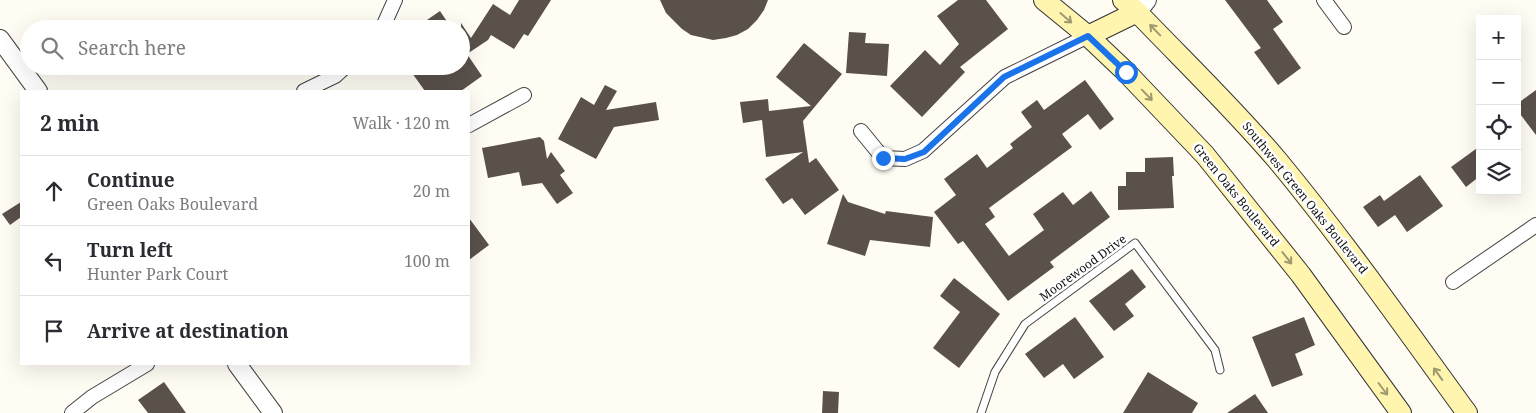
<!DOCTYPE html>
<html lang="en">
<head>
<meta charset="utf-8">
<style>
	:root { --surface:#fff; --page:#f2f2f3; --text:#2b2b33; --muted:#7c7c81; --line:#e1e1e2 }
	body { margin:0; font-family:"Noto Serif",serif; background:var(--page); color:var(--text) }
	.controls { position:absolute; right:15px; top:15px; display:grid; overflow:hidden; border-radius:0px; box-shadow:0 5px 20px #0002 }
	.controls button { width:45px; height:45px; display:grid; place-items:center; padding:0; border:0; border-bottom:1px solid var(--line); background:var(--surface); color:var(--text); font:25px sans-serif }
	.stop { position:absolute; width:15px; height:15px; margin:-11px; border:4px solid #1a73e8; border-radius:50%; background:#fff }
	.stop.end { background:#1a73e8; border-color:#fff; box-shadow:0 1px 5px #0008 }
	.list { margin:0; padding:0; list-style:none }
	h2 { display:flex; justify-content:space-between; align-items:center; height:65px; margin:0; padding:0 20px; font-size:21px }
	h2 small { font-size:16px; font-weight:400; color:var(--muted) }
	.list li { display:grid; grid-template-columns:32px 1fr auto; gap:15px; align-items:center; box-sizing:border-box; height:70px; padding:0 20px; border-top:1px solid var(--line) }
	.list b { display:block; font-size:19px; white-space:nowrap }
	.list p { margin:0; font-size:16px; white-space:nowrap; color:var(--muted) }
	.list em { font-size:16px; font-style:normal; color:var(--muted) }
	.icon { flex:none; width:28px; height:28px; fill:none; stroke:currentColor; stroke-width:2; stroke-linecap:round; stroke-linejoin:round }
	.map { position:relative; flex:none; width:1536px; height:413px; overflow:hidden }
	.search { position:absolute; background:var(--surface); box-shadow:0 5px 20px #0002; left:20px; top:20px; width:450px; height:55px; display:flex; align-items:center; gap:12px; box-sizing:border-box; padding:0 18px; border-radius:28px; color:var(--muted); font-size:19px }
	.panel { position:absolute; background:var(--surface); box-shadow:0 5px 20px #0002; left:20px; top:90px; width:450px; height:275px; border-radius:0px }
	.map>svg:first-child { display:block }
</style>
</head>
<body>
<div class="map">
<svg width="1536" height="413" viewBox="0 0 1536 413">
	<rect width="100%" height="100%" fill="#fffcf3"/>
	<path fill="#5a514b" d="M519 0H551L528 36 524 34 514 49 491 35 488 40 467 54 482 76 461 91H425L412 73 422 66H461V23L471 38 493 4 510 15Z
		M660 0H768L764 10 757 20 748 29 737 35 726 38 713 40 691 35 682 29 666 13Z
		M958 0H986L1008 29 960 67 965 72 922 117 890 86 925 50 940 65 959 44 937 16Z
		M1225 0H1267L1283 22 1273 29 1301 68 1278 85 1254 52 1261 48Z
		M440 11 452 29H414Z
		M849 32 866 33 865 43 889 44 887 76 846 73Z
		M804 43 842 74 803 121 809 163 816 158 839 190 805 215 792 198 783 204 765 179 803 152 766 157 762 120 743 123 740 102 768 99 769 111 811 106 776 77Z
		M1085 80 1114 119 1100 130 1088 114 1062 134 1072 147 989 208 995 217 985 224 1009 256 1044 230 1033 214 1063 192 1073 205 1091 191 1110 217 1050 262 1054 267 1008 301 963 241 958 244 934 212 956 195 944 179 977 154 987 168 1013 148 1010 144 1032 127 1021 112 1037 100 1044 110Z
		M605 85 617 91 606 110 656 102 659 120 614 127 596 159 558 139 581 97 594 105Z
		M1536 90V135L1517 110V104Z
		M540 137 544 141 547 159 551 152 565 171 560 175 573 193 557 204 542 183 522 186 519 172 488 178 482 148Z
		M1480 146V176L1466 187 1451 167Z
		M1173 157 1174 176H1172L1174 208 1118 210V186H1126V172H1145V158Z
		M1420 175 1443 206 1407 232 1395 215 1378 227 1363 207 1380 195 1384 201Z
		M843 194 848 202 885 214 886 211 933 217 930 247 870 240 865 256 827 244Z
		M21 202V217L10 225 2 214Z
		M469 218 489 245 469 260Z
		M1132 269 1146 287 1125 304 1134 316 1114 331 1089 301Z
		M954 278 1000 314 959 368 933 348 960 312 940 296Z
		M1075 317 1104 357 1074 379 1063 364 1044 378 1025 354Z
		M1304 317 1315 345 1295 354 1303 375 1272 387 1252 337Z
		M1148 372 1198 403 1192 413H1123Z
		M164 382 186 413H148L138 400Z
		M823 391 839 392 838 413H822Z
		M1255 394 1268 413H1227Z"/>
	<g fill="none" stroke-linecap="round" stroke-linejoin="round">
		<g stroke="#434343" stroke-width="9">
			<path id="service" d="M981 413 995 372 1025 324 1135 243 1215 350 1220 370"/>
		</g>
		<g stroke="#434343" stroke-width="16">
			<path id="minor" d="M1324 0 1344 27
				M382 29 395 0
				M304 91 335 76 346 66
				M469 125 524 95
				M861 131 883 158 905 159 923 151 1005 77 1088 36
				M1453 282 1536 225
				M72 413 92 397 147 364"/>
		</g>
		<g stroke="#434343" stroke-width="20">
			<path id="tertiary" d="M1137 12 1147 0
				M0 39 38 91
				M237 364 273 413"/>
		</g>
		<g stroke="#323232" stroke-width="22">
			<path id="secondary" d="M1044 0 1088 36 1126 72 1205 155 1301 275 1401 413
				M1123 0 1137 12C1184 61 1234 109 1278 161 1345 242 1405 328 1467 413
				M1088 36 1137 12"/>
		</g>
		<use href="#service" stroke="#fff" stroke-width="7"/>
		<use href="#minor" stroke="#fff" stroke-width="14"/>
		<use href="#tertiary" stroke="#fff" stroke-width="18"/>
		<use href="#secondary" stroke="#fff5ae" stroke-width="20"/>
	</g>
	<defs><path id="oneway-shaft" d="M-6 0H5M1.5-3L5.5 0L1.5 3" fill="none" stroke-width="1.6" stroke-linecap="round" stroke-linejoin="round" transform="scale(1.25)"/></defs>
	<g stroke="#9f996f">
		<use href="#oneway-shaft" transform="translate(1066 18) rotate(41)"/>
		<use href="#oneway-shaft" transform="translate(1155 30) rotate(-134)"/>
		<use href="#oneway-shaft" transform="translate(1147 95) rotate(46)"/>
		<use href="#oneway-shaft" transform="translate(1287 258) rotate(52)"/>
		<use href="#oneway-shaft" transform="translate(1438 374) rotate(-126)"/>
		<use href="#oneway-shaft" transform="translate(1383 389) rotate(53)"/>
	</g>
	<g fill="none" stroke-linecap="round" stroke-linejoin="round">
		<path stroke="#1a73e8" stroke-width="6" d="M883 158 905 159 924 152 1004 77 1088 36 1126 72"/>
	</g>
	<g text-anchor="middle" stroke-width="5" stroke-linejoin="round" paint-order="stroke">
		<g font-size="12" fill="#101010" stroke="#fff">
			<text transform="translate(1236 195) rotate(51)" y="4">Green Oaks Boulevard</text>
			<text transform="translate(1305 198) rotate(51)" y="4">Southwest Green Oaks Boulevard</text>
			<text transform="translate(1083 268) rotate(-36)" y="4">Moorewood Drive</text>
		</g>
	</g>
</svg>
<div class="controls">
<button>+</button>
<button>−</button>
<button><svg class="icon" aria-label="locate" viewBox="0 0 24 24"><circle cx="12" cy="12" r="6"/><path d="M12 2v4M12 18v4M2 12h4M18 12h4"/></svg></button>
<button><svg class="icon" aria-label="layers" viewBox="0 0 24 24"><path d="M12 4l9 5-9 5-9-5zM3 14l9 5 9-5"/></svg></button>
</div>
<div class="stop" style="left:1126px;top:72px"></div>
<div class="stop end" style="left:883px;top:158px"></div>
<div class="search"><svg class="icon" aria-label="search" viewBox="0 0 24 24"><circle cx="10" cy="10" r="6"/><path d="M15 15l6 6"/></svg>Search here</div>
<section class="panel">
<h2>2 min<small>Walk · 120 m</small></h2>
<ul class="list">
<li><svg class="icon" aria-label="ahead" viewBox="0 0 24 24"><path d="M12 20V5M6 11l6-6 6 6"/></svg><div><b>Continue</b><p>Green Oaks Boulevard</p></div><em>20 m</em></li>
<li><svg class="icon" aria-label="left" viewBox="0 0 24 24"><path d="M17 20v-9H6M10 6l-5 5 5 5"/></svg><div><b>Turn left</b><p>Hunter Park Court</p></div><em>100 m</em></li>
<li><svg class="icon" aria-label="arrive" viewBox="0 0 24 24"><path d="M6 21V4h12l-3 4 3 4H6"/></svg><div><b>Arrive at destination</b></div></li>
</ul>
</section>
</div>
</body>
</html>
